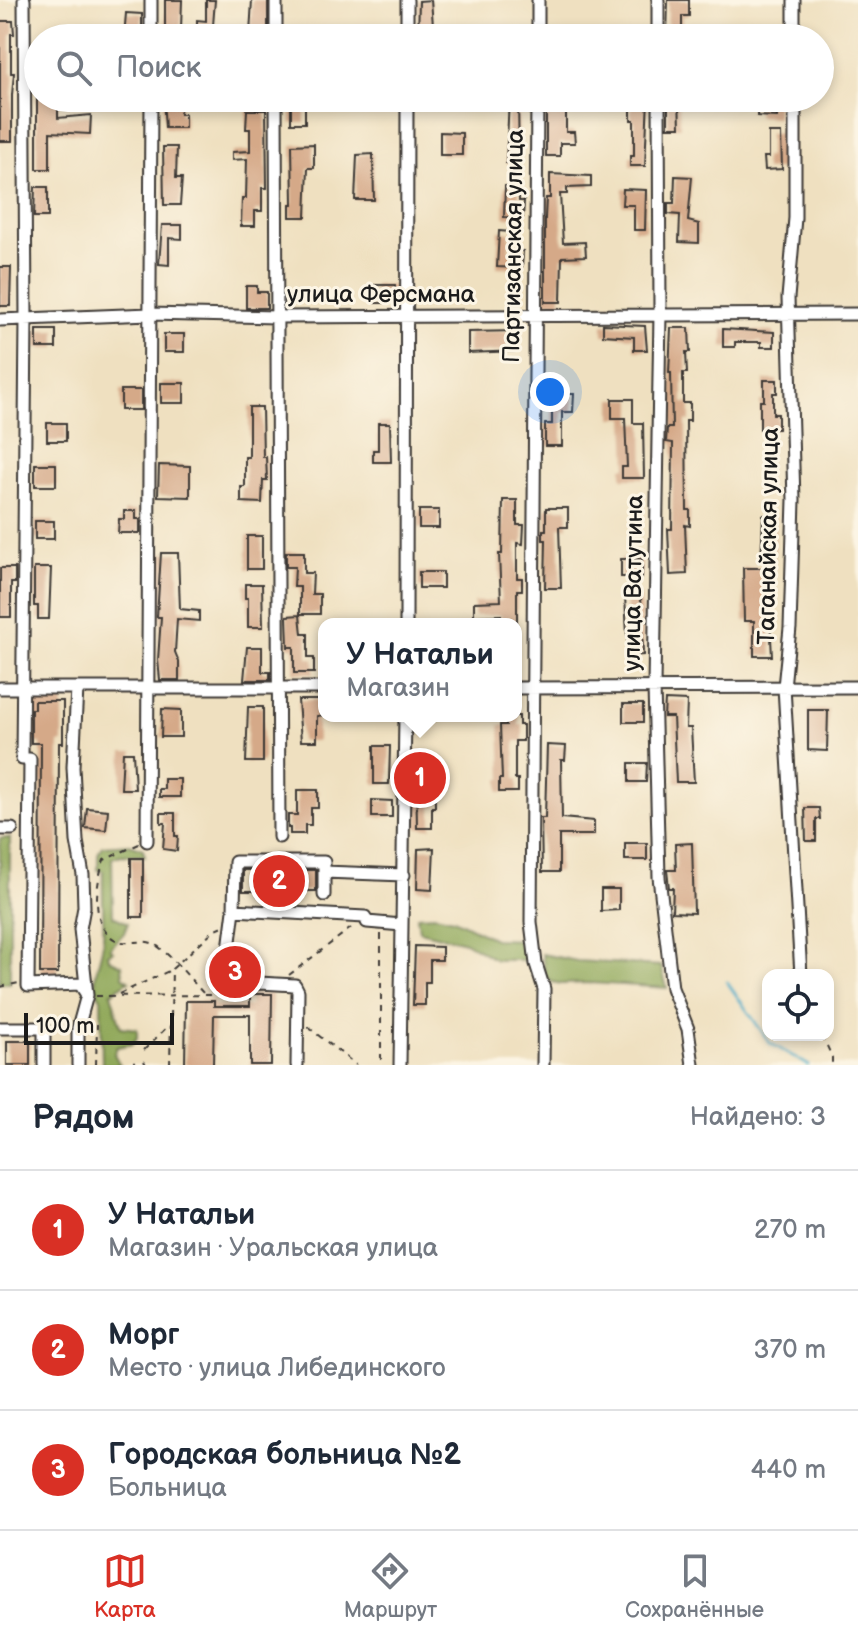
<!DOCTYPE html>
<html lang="ru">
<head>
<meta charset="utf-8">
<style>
	:root { --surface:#fff; --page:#f6f6f7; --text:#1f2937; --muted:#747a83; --line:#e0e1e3; --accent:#d93025 }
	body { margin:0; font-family:"Balsamiq Sans",sans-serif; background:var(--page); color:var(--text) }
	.controls { position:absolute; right:24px; bottom:24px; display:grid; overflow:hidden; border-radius:16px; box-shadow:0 4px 12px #0003 }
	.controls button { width:72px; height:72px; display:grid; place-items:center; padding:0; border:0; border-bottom:2px solid var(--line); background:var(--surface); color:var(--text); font:40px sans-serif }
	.scale { position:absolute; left:24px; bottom:20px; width:150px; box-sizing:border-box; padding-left:8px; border:4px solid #1c1c1c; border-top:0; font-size:22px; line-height:28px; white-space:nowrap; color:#1c1c1c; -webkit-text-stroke:6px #fcf5e5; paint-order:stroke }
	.you { position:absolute; left:550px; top:392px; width:28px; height:28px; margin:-20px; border:6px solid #fff; border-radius:50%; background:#1a73e8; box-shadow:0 0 0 12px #1a73e833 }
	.badge { display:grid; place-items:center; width:52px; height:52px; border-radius:50%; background:var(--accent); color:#fff; font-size:26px; font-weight:700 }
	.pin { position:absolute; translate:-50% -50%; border:4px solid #fff; box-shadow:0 2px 8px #0006 }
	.popup { position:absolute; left:318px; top:618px; width:204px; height:104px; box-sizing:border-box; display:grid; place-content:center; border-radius:16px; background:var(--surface); filter:drop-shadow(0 2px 6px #0005); font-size:26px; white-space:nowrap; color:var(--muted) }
	.popup b { font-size:30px; color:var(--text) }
	.popup::after { content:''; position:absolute; left:50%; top:100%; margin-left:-16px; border:16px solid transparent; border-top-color:var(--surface) }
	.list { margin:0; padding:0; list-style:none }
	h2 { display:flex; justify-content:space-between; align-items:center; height:104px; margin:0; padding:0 32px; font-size:34px }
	h2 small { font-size:26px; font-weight:400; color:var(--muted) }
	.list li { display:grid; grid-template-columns:52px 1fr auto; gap:24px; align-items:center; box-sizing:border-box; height:120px; padding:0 32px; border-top:2px solid var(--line) }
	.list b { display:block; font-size:30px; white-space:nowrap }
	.list p { margin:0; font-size:26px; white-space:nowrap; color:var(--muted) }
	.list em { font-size:26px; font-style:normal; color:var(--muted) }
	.icon { flex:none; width:44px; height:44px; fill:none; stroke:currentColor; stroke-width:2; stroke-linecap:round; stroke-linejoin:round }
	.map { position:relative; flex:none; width:858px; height:1065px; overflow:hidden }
	.search { position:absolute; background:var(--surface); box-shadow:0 4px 12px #0003; left:24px; right:24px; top:24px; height:88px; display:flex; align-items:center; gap:20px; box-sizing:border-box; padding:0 28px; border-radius:44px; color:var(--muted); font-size:30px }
	.sheet { height:464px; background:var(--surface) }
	nav { display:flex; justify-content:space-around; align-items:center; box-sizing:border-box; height:112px; border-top:2px solid var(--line); background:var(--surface); font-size:22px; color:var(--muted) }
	nav a { display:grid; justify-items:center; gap:4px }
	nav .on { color:var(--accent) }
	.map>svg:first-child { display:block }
</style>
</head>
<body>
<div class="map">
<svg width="858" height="1065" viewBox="0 0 858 1065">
	<rect width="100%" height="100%" fill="#fcf5e5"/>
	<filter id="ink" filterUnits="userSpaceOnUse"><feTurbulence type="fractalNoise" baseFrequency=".0125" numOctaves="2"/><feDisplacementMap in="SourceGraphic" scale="16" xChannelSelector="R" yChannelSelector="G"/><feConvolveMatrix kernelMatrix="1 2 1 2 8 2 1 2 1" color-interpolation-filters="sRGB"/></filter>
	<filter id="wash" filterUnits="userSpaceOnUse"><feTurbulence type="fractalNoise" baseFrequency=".006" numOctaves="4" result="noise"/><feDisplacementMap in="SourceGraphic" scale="32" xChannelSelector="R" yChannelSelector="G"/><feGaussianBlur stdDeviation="1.8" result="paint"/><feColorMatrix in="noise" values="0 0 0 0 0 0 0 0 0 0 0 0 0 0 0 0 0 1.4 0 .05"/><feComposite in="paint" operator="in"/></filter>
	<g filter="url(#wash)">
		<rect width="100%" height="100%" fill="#efe0c0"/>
		<path fill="#90a85a" stroke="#56623b" stroke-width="2" d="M0 838H10V983H0Z
			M130 844 143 849 145 856 121 855 112 858 113 916 128 923 124 933 110 948 113 951 108 954 109 959 122 965 123 976 129 981 111 993 121 1027 137 1029V1038L132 1044 117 1047 114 1054 120 1065H102L101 998C88 981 101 961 103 942 104 919 102 895 103 871L98 870V854L102 846Z
			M435 915 454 919 494 939 526 940 527 960H496L465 942 419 931 417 916Z
			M542 954 577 961 661 966 667 988 591 983 562 984 552 982 545 976Z"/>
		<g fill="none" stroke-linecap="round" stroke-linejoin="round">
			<path stroke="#44a7c4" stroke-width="3" d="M727 982 770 1043 808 1065"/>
		</g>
		<g id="blocks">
			<path fill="#d5a988" d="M165 0H182L181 29H185V38H161V29H165Z
				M206 0H215L212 38H205V30L197 29V20L206 21Z
				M252 0H268V35L250 34Z
				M431 0 434 38H418L419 1Z
				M668 0H689V16H682V38H667Z
				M126 13 142 14V27H138L139 38H124Z
				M0 21H13L14 34H11V73H14L12 95V141H0Z
				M37 98H58V118L91 115 90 134 50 132V169H37Z
				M163 98H181L180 114H185V128H165Z
				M291 98H305V123H291Z
				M509 98H518L519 163H506Z
				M631 98H648L645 166H630V156H634V120H631Z
				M668 98H679L680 127H668Z
				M758 99H777V117L757 116Z
				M546 108H566V132H574L575 143H560V156H546Z
				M247 110H266L267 188H262V211H255V226H241L242 198H246L247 159 232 160V152L250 151V129H246Z
				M440 132 462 133V155H440Z
				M769 133H781L782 169 765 170 764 157H769Z
				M314 144V168H308L306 217H290V204H293L292 145Z
				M163 147H177L176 178H182L180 205H164Z
				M373 154 374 200H355L357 155Z
				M550 174 591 176V187L567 188V194H560L563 243 585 242 586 256 562 257 561 302H545V218L546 198H550Z
				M675 176 692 177 688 221 699 224V243L679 242 680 215 668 214V203H674Z
				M505 186H519V201H524L523 218 504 217Z
				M35 187H48V217H34Z
				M623 189 646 190 645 230H634V205H622Z
				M162 225H182V239L169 238V265L159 264Z
				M499 231 510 232 509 251H523L522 268 497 267Z
				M0 267H11L10 306H0Z
				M374 285H395V303H374Z
				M246 286H257V292H267V308H246Z
				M603 324 645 326 647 350H634V337L603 335Z
				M671 328H689L690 352H686L687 373H683V403H690V421H686L687 510H690V526L685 525 687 574 670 575 668 529H672L673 443 666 442 667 428H672L671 373H669Z
				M723 329 774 332V347H761V342H735V347H723Z
				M37 330H56V348H37Z
				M518 331V351L468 353V332Z
				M164 334H184V352H164Z
				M764 380H777V393H773V414H778V429H760V401H764Z
				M161 383H184V403H161Z
				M121 390H141V410H121Z
				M552 394H574L573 412H562V446H545V424H552Z
				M612 399H633V423H643L644 478H622V467H627L625 418H612Z
				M249 407H262L263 457H266L267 480H263L262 503 241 502V487H245V457H249Z
				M47 423H66V441H47Z
				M378 423H390L391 462H373V450H378Z
				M35 464H56V486H35Z
				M159 465 190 466V497L158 496Z
				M503 500H517V525H524L523 544 517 543V578H522V590H517V624H501V615L474 616V602L501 601 499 554H502Z
				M546 508H568V527H559L561 588H545L546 540H543V530H546Z
				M419 510H439V528H419Z
				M124 511H136V519H140V533H118L119 519H124Z
				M763 515H775V562H761Z
				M35 521H54V539H35Z
				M247 536H262V569H247Z
				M286 552H304V573H313L312 594H320V614H300V587H294L295 567H286Z
				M161 553H178L180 609 199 611V621L177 619 175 652 179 662V680H160L158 660 161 617H157Z
				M621 559H642V577H621Z
				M0 568H15V583H11V617H0Z
				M34 568H51L49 619H38V606H34Z
				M743 568H767L772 656H754V621H744Z
				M419 572H443V588H419Z
				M245 584H262L263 627H248V598H245Z
				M625 595H641L643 655 628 656Z
				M300 615 302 634H308V658H314V673H294V647H288L287 616Z
				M247 647H262V672H270V680H244Z
				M298 700H324V715L317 716V741H301Z
				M665 700 687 701 686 728H691L694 782H676L673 717H664Z
				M34 701H63V743H59L58 973H40L41 743H31V709H34Z
				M623 704H643V722H623Z
				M248 707H263V762H246Z
				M162 709 181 710V737H161Z
				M808 710H828L827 751 808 750Z
				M506 716H519V725H523V741H515V779H518V792H499V779H502L500 725H506Z
				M547 745 566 746 565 760H561L562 818 594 821V835H559V872H542L541 818H545Z
				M374 746H390L389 784H374Z
				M123 752H133L135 789H121Z
				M629 763H647L646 782H629Z
				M416 768H434L435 807H432V828H417Z
				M164 779H180V797H159V789H164Z
				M297 790H318V808H311V825H305V834H290V828H288V815H297Z
				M372 800 392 801V817H372Z
				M87 808 108 810 106 830 85 828Z
				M805 808H819L820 819H816V841H806Z
				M161 813H175V836H178L177 851 163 849 165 823H161Z
				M625 843H647V860H625Z
				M692 843 694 913 672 912 673 888H669L667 870H676L675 844Z
				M434 848 432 890 417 889 418 849Z
				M131 858H143V917H131Z
				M243 870H316V891H243Z
				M601 889H619V910L601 911Z
				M415 946 442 947V960H430V982H425V1005H413Z
				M250 994H272L271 1065H250V1015H214L213 1065H185L186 1001H214V1006H250Z
				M7 1041H30V1065H7Z"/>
		</g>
	</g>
	<g filter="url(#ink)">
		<use href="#blocks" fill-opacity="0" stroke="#3c3935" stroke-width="2"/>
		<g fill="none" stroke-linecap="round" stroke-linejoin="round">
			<g stroke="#3c3935" stroke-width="15">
				<path id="minor" d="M24 0 26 319 22 759H30L28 986 80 984 87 995
					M276 0V38
					M658 0V38
					M794 0V38
					M151 38V0
					M407 38V0
					M538 38V0
					M276 98 279 837
					M537 98 531 922 536 964 544 989 543 1065
					M659 98 660 313 654 687 659 877 672 988 688 1029 693 1065
					M795 98V218L788 298 794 500 790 628 784 687 801 975
					M0 320 150 314 276 317 858 314
					M406 624 407 98
					M0 688H324
					M77 688 73 767 77 841 83 875 84 907 80 929 87 995 78 1028V1065
					M516 688 858 687
					M0 829H12
					M147 841 151 98
					M324 872 404 875
					M234 910 365 917 367 922 402 925
					M0 1028H44V1065
					M297 1065 298 991 295 985 259 983 228 988 225 980 234 910 235 862H324V895
					M400 1065 405 716"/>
			</g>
			<path stroke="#3c3935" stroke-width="2" stroke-dasharray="6 6" stroke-linecap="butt" d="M139 844 104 860C96 883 89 929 118 941 130 945 145 938 156 945 174 958 190 979 205 995
				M381 934V1065
				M289 975 351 928
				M0 987 19 983
				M119 994 171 970
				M96 996 218 995
				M308 1027 356 1065
				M822 1035 832 1057V1065
				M144 1050 168 1026
				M144 1061 146 1065
				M96 1065 97 1024
				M133 1065 135 1061
				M170 1065 172 969 214 930 223 926"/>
			<use href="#minor" stroke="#fff" stroke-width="11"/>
		</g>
	</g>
	<g text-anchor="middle" stroke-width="6" stroke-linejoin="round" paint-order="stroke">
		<g font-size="24" fill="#1c1c1c" stroke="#fcf5e5">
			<text transform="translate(513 246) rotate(-89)" y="8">Партизанская улица</text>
			<text x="381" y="302">улица Ферсмана</text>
			<text transform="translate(768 536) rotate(-89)" y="8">Таганайская улица</text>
			<text transform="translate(633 583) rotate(-89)" y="8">улица Ватутина</text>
		</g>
	</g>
</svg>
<div class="controls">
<button><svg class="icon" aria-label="locate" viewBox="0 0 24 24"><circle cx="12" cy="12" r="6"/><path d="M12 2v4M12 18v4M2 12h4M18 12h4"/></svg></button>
</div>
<div class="scale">100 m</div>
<div class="you"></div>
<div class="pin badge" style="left:420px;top:778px">1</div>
<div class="popup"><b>У Натальи</b>Магазин</div>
<div class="pin badge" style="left:279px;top:881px">2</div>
<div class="pin badge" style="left:235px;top:972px">3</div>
<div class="search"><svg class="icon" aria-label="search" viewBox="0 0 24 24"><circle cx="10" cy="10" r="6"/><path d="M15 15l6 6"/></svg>Поиск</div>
</div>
<section class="sheet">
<h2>Рядом<small>Найдено: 3</small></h2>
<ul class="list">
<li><span class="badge">1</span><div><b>У Натальи</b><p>Магазин · Уральская улица</p></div><em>270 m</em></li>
<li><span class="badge">2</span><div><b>Морг</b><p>Место · улица Либединского</p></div><em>370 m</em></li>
<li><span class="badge">3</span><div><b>Городская больница №2</b><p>Больница</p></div><em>440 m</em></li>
</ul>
</section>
<nav>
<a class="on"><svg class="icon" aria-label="map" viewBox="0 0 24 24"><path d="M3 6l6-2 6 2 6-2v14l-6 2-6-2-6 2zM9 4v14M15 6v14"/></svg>Карта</a>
<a><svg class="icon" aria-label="directions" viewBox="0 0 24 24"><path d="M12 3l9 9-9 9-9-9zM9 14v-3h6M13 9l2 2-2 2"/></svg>Маршрут</a>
<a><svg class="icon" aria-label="saved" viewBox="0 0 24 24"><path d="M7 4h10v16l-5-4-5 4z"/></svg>Сохранённые</a>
</nav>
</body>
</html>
